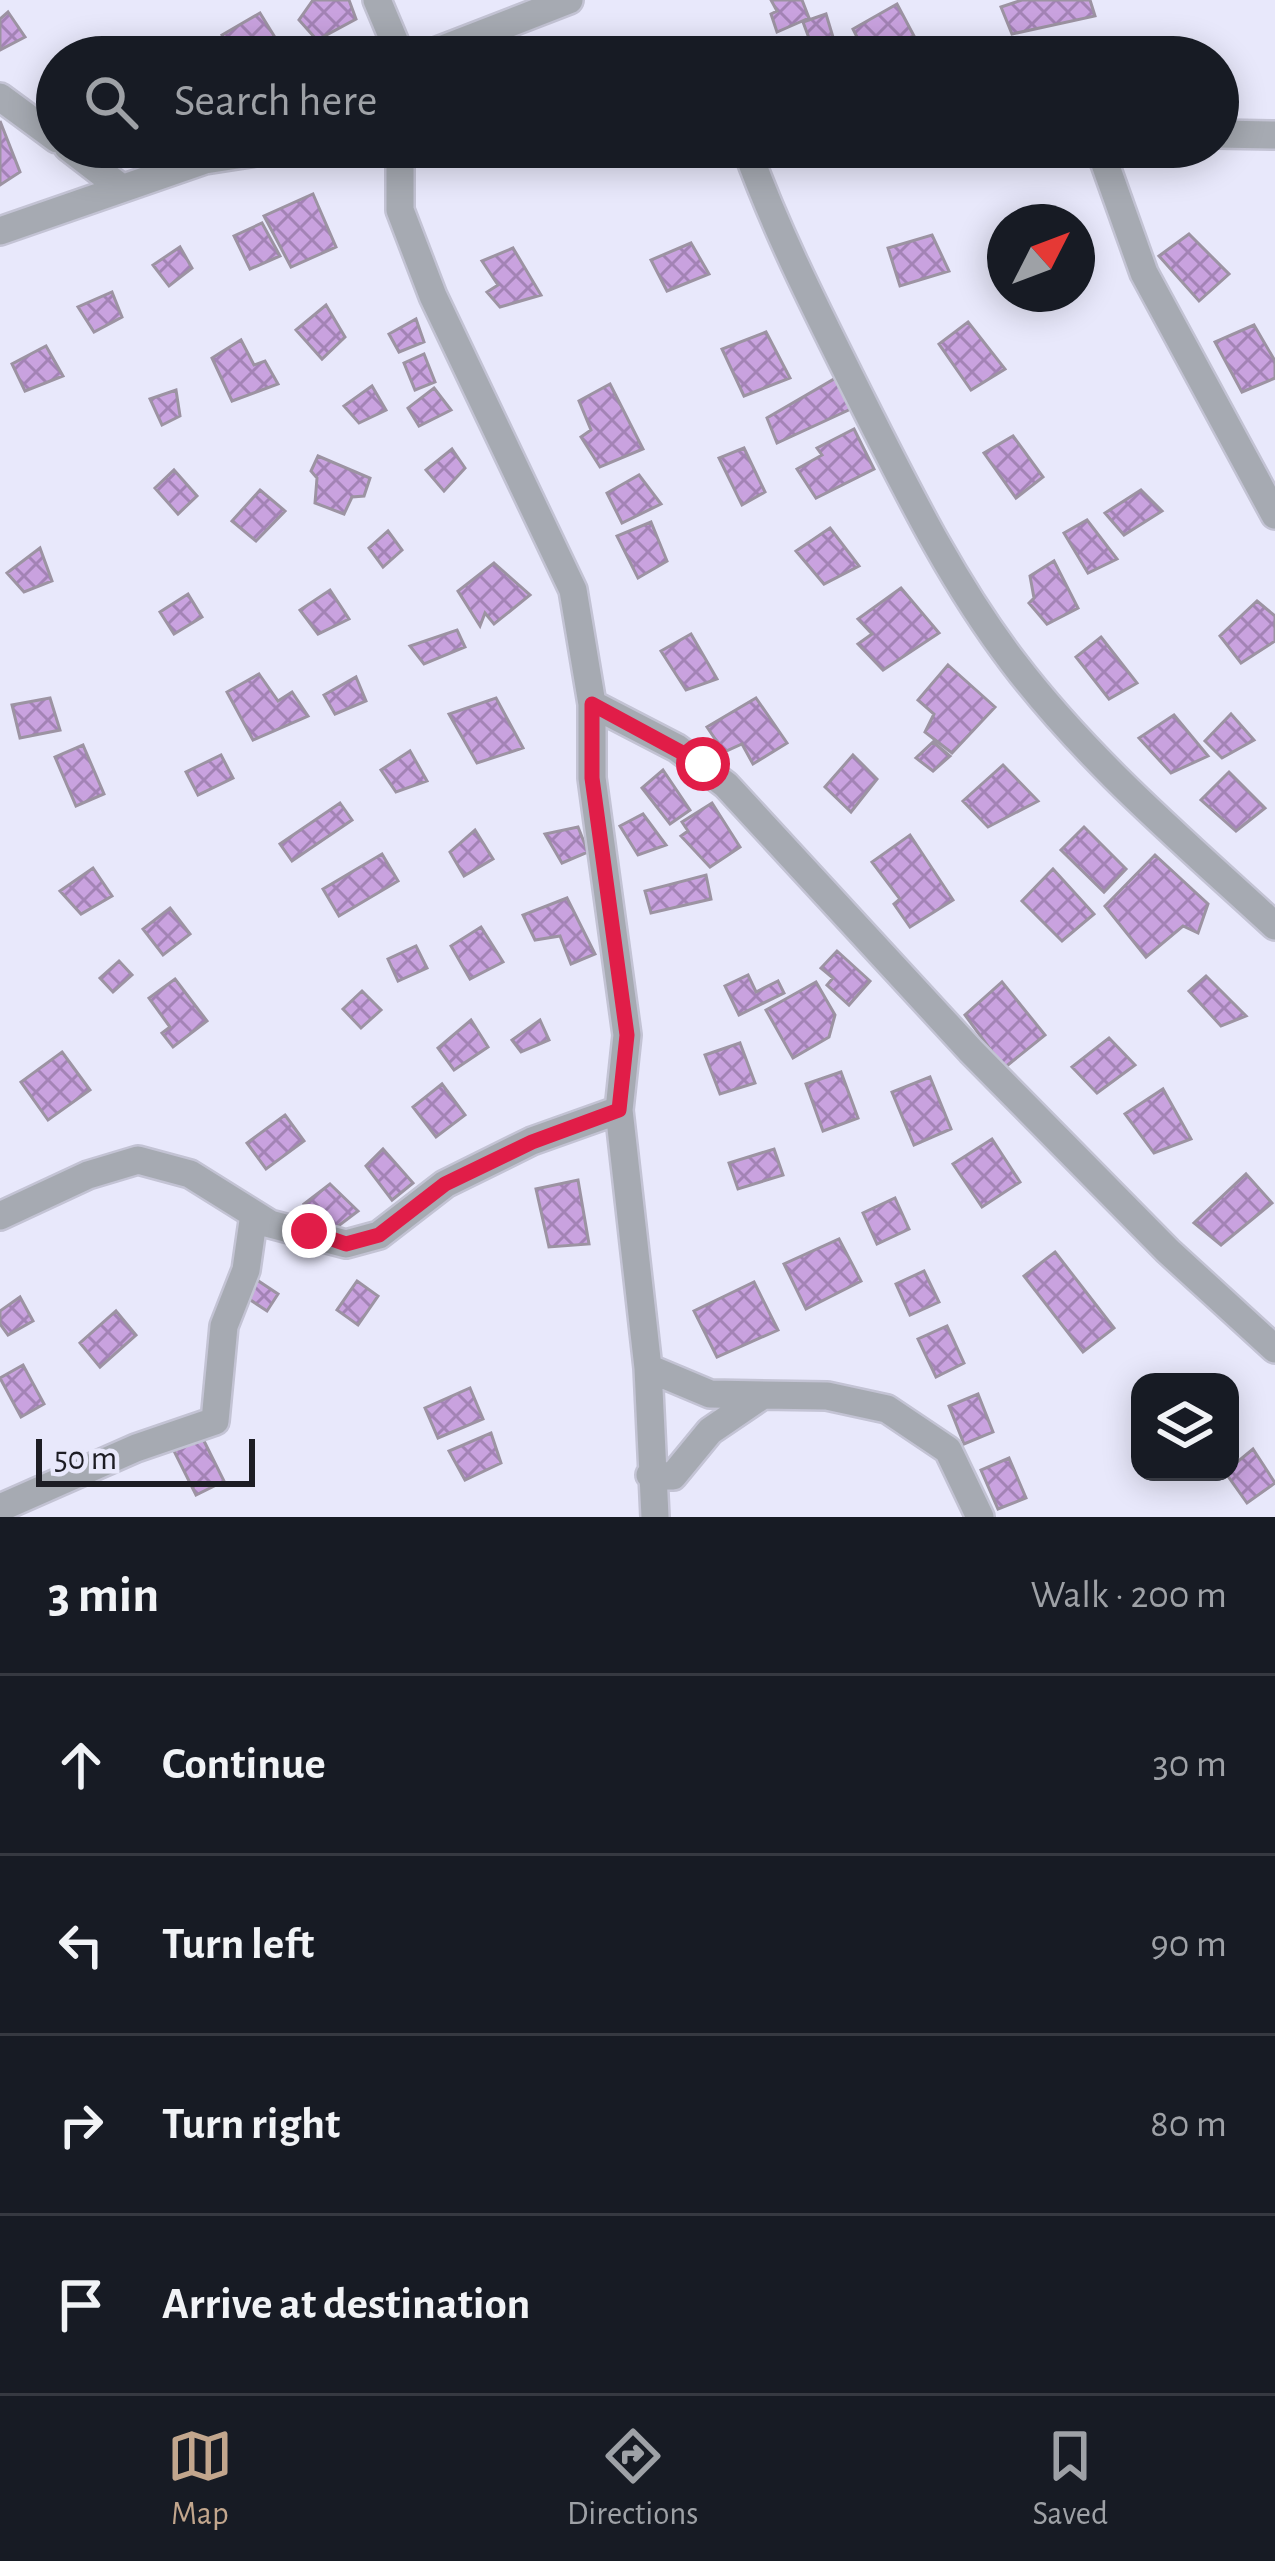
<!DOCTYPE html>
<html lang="en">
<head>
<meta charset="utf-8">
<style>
	:root { --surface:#171b24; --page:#242831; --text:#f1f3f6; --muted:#9ea1a6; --line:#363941; --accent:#c2a68d }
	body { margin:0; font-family:"Alegreya Sans",sans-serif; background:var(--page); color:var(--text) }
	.controls { position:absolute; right:36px; bottom:36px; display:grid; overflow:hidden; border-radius:24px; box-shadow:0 6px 30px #0003 }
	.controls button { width:108px; height:108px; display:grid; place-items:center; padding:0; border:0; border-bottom:3px solid var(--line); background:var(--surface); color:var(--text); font:60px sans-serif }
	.compass { position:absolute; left:987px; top:204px; width:108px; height:108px; border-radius:50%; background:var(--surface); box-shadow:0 6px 30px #0003; rotate:48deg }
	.scale { position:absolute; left:36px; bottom:30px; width:219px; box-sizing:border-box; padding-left:12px; border:6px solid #1d1d24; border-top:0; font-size:33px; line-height:42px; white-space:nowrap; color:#1d1d24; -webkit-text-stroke:9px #e8e8fb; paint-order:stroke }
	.stop { position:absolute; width:36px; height:36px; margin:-27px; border:9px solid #e11d48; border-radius:50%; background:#fff }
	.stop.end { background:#e11d48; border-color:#fff; box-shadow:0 3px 12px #0008 }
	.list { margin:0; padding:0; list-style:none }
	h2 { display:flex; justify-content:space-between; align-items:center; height:156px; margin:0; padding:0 48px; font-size:51px }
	h2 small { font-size:39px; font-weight:400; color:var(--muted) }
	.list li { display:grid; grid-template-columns:78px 1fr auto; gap:36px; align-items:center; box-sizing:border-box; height:180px; padding:0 48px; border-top:3px solid var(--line) }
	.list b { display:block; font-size:45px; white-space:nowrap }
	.list em { font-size:39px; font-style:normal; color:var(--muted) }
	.icon { flex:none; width:66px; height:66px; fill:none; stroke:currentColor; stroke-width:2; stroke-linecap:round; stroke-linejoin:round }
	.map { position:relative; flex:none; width:1275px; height:1517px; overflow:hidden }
	.search { position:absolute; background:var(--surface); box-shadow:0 6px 30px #0003; left:36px; right:36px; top:36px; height:132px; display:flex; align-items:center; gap:30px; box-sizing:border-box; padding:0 42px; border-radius:66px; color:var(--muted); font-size:45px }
	.sheet { height:876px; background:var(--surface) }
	nav { display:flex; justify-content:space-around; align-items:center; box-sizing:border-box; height:168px; border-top:3px solid var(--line); background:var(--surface); font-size:33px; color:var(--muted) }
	nav a { display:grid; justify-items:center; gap:6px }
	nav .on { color:var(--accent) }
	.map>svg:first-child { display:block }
</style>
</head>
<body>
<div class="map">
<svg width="1275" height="1517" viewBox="0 0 1275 1517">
	<defs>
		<pattern id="building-cross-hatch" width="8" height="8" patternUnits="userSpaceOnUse" patternTransform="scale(3)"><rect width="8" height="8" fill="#c9a2df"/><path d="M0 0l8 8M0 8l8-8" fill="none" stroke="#a383b5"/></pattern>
	</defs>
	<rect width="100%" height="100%" fill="#e8e8fb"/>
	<path fill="url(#building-cross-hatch)" stroke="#9c93a2" stroke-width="3" d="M313 0H349L356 19 317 40 299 20Z
		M771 0H802L809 18 777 32 771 14 777 11Z
		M1022 0H1090L1095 16 1012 34 1001 7Z
		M897 4 914 36 866 55 853 29Z
		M8 12 25 37 0 50V19Z
		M260 13 287 57H234L222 35Z
		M826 14 839 57H816L803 22Z
		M1002 38 1014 57 972 53Z
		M1179 44 1186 57H1146Z
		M1075 45H1110L1113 57H1078Z
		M0 121 20 172 0 185Z
		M313 194 336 247 291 267 264 216Z
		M262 223 280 256 250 269 234 236Z
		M1189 234 1229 274 1199 301 1159 256Z
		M932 235 949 271 900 286 888 248Z
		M691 243 709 274 667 291 651 260Z
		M180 247 192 268 169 286 153 265Z
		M513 248 541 295 500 307 487 292 498 285 482 261Z
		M112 292 122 317 94 332 78 307Z
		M326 305 345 337 322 359 296 330Z
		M416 319 424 342 399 352 389 334Z
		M968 322 1005 369 971 390 939 344Z
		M1254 325 1275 361V378L1242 392 1215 342Z
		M766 332 790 378 744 396 722 349Z
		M241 340 254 365 265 361 278 384 232 401 212 358Z
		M46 346 63 376 25 391 12 364Z
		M424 354 435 382 415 390 404 363Z
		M841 375 855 407 777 443 767 418Z
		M610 384 643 449 600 467 581 437 591 430 579 401Z
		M372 386 386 410 359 423 344 406Z
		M434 388 451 410 419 426 408 408Z
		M176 390 180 416 162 425 150 399Z
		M854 429 874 469 816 498 797 469 822 455 817 448Z
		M1013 436 1043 477 1016 498 984 453Z
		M744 448 765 492 742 505 719 458Z
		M452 449 465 468 444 491 426 470Z
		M318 456 370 478 364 496 352 497 344 514 315 503 317 478 311 471Z
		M174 470 197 496 178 514 155 488Z
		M639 475 661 504 622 523 607 493Z
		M260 490 285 511 256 541 232 521Z
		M1141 490 1162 511 1124 535 1105 513Z
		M1087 520 1117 559 1088 573 1064 533Z
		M651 522 667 561 638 578 617 536Z
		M830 528 859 566 824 584 796 551Z
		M388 531 402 550 383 567 369 548Z
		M40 548 52 581 24 592 7 573Z
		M1054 561 1078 608 1047 624 1029 603 1034 598 1030 576Z
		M494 563 530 595 494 624 485 613 480 626 458 591Z
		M901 588 939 633 883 670 858 644 872 634 858 619Z
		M330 590 349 619 318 634 300 610Z
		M188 594 202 617 174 634 160 612Z
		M1257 601 1275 616V641L1241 663 1220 636Z
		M457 630 465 647 424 664 410 646Z
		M691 634 717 679 686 690 661 651Z
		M1101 637 1137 683 1109 699 1076 657Z
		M948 665 995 707 952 753 925 732 934 714 918 700Z
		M259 674 278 701 292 692 308 716 253 740 227 692Z
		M356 677 366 701 335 714 324 695Z
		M50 698 60 730 20 738 12 705Z
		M496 698 523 748 477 763 449 714Z
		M756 698 787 743 753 764 742 744 724 752 707 727Z
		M1231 714 1254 740 1222 758 1205 741Z
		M1174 715 1208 756 1171 773 1139 738Z
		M933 742 950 756 933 771 916 758Z
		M83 745 104 794 76 806 55 757Z
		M410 751 427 781 396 792 381 770Z
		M221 755 233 778 198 795 186 772Z
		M853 755 877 779 851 812 825 787Z
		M1003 765 1038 801 988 827 963 801Z
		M663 770 690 810 670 824 642 788Z
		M1229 772 1265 808 1236 831 1201 800Z
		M340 803 352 820 292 861 280 844Z
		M712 803 740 847 710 867 681 836 688 831 682 822Z
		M643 814 666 845 638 855 620 826Z
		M578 827 588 852 562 863 545 834Z
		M1084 827 1126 869 1104 892 1061 850Z
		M475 830 493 859 464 876 450 852Z
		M910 835 953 900 910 927 894 904 900 899 872 862Z
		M382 854 398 881 339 916 323 889Z
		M1155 855 1208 904 1198 933 1183 926 1146 957 1105 906Z
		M93 868 112 896 81 914 60 891Z
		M1053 869 1094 914 1062 941 1022 901Z
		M706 875 711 899 651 913 645 891Z
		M567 898 595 954 571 964 560 936 535 940 523 915Z
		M170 908 190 934 163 955 143 929Z
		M481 927 503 962 470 979 451 946Z
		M416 946 427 968 398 981 388 959Z
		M837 951 870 981 849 1005 827 985 833 978 821 968Z
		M119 961 132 975 113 992 100 978Z
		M748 975 756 992 778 981 784 993 739 1015 725 986Z
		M1206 976 1246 1016 1221 1026 1189 991Z
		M175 979 207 1021 173 1047 162 1033 170 1027 149 998Z
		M816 982 835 1015 829 1037 793 1058 766 1010Z
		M1002 982 1045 1035 1004 1068 965 1015Z
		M362 991 381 1010 361 1028 343 1009Z
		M471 1020 488 1047 454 1070 438 1048Z
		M540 1020 549 1040 521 1052 512 1040Z
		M1109 1038 1135 1065 1097 1093 1072 1067Z
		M740 1043 755 1083 720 1094 705 1055Z
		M62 1052 90 1090 48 1120 21 1082Z
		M841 1072 858 1118 823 1131 806 1084Z
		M930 1077 951 1129 914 1145 892 1092Z
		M442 1084 465 1115 436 1137 413 1107Z
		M1163 1089 1191 1139 1154 1153 1125 1114Z
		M285 1115 304 1141 266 1169 247 1143Z
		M992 1139 1020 1182 982 1207 953 1164Z
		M383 1149 413 1183 392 1200 366 1166Z
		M774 1149 783 1175 738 1189 729 1163Z
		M1246 1174 1272 1203 1221 1245 1194 1223Z
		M578 1180 589 1244 549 1247 536 1189Z
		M330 1184 358 1211 329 1233 304 1204Z
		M895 1198 909 1229 877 1244 863 1213Z
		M839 1239 861 1281 806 1309 784 1264Z
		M1055 1252 1114 1328 1083 1352 1024 1276Z
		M924 1271 939 1302 910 1315 896 1284Z
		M257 1280 278 1294 267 1311 246 1297Z
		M357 1281 378 1296 358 1325 337 1310Z
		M754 1282 778 1330 717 1357 694 1311Z
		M20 1297 33 1321 8 1335 0 1324V1311Z
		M116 1311 136 1335 100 1367 80 1343Z
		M947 1326 964 1363 936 1377 918 1339Z
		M23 1365 44 1404 21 1417 0 1378Z
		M470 1388 483 1419 438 1438 425 1408Z
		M978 1394 993 1432 964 1444 949 1406Z
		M491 1433 501 1463 465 1480 449 1451Z
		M202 1437 224 1481 196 1495 174 1451Z
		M1253 1449 1275 1483 1247 1503 1225 1472Z
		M1009 1458 1026 1498 998 1509 981 1470Z"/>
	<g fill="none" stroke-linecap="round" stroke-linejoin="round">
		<g stroke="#c3c3d4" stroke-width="32">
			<path id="minor" d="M377 0 401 57
				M422 57 569 0
				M0 97 57 139
				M1218 134 1275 135
				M68 147 120 187
				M400 147V210L433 296 573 590 592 704 677 748 726 785 971 1051 1168 1251 1275 1349
				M746 147C778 236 821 319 863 403 908 492 952 582 1013 662 1088 761 1184 842 1275 926
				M1099 147 1144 273 1275 515
				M0 231 205 160 288 147
				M592 704V778L627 1035 619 1110 648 1368 655 1517
				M0 1216 88 1175 138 1160 190 1174 270 1224 346 1244 379 1235 445 1184 532 1141 619 1110
				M648 1368 710 1394 827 1396 887 1409 948 1450 980 1517
				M650 1475 673 1476 710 1431 760 1397
				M0 1508 136 1448 215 1421 224 1326 246 1270 254 1214"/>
		</g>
		<use href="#minor" stroke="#a6aab2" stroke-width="27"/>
	</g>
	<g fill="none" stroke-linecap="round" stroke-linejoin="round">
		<path stroke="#e11d48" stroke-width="15" d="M309 1231 346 1244 379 1235 445 1184 532 1142 619 1110 627 1035 592 778V704L703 764"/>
	</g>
</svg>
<div class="controls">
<button><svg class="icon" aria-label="layers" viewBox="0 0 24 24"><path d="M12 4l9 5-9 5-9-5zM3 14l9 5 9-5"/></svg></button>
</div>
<svg class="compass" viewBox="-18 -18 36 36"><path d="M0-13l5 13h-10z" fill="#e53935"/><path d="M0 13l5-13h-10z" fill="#9ea1a6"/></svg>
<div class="scale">50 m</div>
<div class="stop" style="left:703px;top:764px"></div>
<div class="stop end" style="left:309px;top:1231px"></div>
<div class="search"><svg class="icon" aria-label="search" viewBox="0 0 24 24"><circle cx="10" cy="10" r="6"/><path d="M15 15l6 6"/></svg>Search here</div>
</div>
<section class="sheet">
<h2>3 min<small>Walk · 200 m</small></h2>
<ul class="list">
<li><svg class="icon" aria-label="ahead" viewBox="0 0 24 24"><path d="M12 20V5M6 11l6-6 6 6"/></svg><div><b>Continue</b></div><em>30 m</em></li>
<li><svg class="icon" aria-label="left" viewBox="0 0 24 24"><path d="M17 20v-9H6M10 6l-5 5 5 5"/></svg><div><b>Turn left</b></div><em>90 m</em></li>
<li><svg class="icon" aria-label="right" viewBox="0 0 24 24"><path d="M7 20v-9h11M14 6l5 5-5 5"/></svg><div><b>Turn right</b></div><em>80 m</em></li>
<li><svg class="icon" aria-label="arrive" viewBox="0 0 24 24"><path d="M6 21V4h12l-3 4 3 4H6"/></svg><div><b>Arrive at destination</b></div></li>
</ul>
</section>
<nav>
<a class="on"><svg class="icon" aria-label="map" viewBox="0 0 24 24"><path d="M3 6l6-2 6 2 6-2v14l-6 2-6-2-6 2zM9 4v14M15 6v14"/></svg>Map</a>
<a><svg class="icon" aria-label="directions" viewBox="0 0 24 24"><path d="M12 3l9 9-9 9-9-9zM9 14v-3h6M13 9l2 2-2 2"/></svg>Directions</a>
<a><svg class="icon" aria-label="saved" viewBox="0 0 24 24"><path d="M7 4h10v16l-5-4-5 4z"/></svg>Saved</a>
</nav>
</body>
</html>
